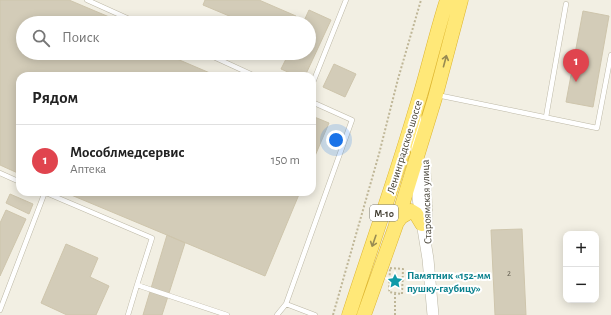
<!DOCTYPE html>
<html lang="ru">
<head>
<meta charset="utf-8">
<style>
	:root { --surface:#fff; --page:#f6f6f6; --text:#222; --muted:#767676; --line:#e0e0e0; --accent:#fc5410 }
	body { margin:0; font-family:"Alegreya Sans",sans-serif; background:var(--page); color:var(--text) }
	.controls { position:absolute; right:12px; bottom:12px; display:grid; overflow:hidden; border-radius:8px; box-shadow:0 2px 10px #0003 }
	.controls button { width:36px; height:36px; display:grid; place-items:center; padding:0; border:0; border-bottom:1px solid var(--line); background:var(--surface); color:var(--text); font:20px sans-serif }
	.you { position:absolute; left:336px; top:140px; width:14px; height:14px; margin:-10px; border:3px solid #fff; border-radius:50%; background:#1a73e8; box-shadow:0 0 0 6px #1a73e833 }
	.badge { display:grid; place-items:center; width:26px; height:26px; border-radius:50%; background:var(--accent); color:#fff; font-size:13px; font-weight:700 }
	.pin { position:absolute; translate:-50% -33px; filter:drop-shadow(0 1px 2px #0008) }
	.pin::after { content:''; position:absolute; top:21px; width:14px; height:12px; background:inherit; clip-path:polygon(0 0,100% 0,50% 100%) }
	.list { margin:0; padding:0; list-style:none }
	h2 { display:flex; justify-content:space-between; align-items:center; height:52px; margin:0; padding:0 16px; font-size:17px }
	h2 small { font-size:13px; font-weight:400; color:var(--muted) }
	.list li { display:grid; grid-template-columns:26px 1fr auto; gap:12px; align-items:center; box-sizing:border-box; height:72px; padding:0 16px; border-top:1px solid var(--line) }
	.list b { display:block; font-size:15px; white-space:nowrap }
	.list p { margin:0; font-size:13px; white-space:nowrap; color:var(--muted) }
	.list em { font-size:13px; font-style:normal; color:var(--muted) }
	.icon { flex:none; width:22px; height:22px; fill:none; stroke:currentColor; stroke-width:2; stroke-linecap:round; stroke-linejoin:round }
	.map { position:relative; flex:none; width:611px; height:315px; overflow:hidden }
	.search { position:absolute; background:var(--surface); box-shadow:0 2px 10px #0003; left:16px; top:16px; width:300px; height:44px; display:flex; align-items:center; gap:10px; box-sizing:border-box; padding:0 14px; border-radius:22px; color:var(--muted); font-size:15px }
	.panel { position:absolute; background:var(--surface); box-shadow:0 2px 10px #0003; left:16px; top:72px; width:300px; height:124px; border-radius:12px }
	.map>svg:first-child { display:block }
</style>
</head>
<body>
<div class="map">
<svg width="611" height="315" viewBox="0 0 611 315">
	<rect width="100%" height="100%" fill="#f2efe3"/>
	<path fill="#d3ccb8" stroke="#cec5ac" d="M0 0H69L114 19 112 23H23V53H163L217 76H20V174L0 165Z
		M205 0H259L296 16 293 23H246L203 5Z
		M309 10 331 20 305 76H297L281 69 289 53H309V23H303Z
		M583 11 609 16 593 107 566 102Z
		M334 64 356 74 345 97 323 87Z
		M312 116 329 123 312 163Z
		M64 192H300L265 276Z
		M10 194 33 204 29 214 6 203Z
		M6 210 26 219 0 276V223Z
		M522 229 526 315H495L491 230Z
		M167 235 185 243 162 315H143Z
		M66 244 98 258 90 277 109 286 96 315H67L41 303Z"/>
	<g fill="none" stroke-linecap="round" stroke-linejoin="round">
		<g stroke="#bdb8a6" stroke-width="5.5">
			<path id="service" d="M87 0 138 23
				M205 53 255 76
				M312 85 346 0
				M437 95 597 128 611 55
				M312 102 352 120 286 304 315 315
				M546 117 566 4
				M0 173 20 182
				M44 192 152 238 137 285
				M0 310 45 192
				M128 315 137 285 227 315
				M277 315 286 304"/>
		</g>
		<g stroke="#bdb8a6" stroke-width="12">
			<path id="tertiary" d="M416 117 418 198 428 259 433 315
				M425 172 427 220"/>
		</g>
		<g stroke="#deb630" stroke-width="15">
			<path id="trunk" d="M396 224 401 217 411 211 416 214 422 224
				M349 315C371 247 395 180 415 112 427 75 435 37 447 0
				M364 315 396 225 435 98 461 0"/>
		</g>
		<path stroke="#bfb697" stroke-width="2" stroke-dasharray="2 2" stroke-linecap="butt" d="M390 268 403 269 402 294 389 292Z
			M395 293V315
			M333 315 379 154 398 79 421 0"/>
		<use href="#service" stroke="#fff" stroke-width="4.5"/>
		<use href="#tertiary" stroke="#fff" stroke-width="11"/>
		<use href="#trunk" stroke="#ffe878" stroke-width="14"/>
	</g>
	<defs><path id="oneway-shaft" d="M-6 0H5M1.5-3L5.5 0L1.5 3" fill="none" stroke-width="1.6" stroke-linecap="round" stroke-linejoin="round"/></defs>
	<g stroke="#988b52">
		<use href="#oneway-shaft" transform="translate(445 61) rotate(-75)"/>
		<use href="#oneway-shaft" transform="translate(374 241) rotate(109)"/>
	</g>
	<defs>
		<g id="sight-bare" transform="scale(1.2)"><path d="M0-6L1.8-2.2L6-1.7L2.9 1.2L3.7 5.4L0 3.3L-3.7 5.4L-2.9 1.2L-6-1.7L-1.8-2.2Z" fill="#0f9aa8" stroke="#fff" stroke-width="2.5" paint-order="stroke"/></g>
	</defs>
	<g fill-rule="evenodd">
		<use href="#sight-bare" x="395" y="281"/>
	</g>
	<g text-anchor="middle" stroke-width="4" stroke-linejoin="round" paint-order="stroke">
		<g font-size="9" fill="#676254">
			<text x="509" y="276">2</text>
		</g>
		<rect fill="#fff" stroke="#7b7970" stroke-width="1" x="370" y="205" width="28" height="16" rx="3"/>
		<g font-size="10" font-weight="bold" fill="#433f33">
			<text x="384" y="217">М-10</text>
		</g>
		<g font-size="11" fill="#433f33" stroke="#fff">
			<text transform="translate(404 147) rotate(-73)" y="4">Ленинградское шоссе</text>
			<text transform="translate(426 202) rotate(-92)" y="4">Староямская улица</text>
		</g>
		<g font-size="11" font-weight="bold" fill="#0d838f" stroke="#fff" text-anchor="start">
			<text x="407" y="279">Памятник «152-мм<tspan x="407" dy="13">пушку-гаубицу»</tspan></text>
		</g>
	</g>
</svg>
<div class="controls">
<button>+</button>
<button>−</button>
</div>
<div class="you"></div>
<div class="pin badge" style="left:576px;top:82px;background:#e0444e">1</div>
<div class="search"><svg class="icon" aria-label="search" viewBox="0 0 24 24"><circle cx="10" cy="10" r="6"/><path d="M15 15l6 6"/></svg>Поиск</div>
<section class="panel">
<h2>Рядом<small></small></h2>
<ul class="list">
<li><span class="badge" style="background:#e0444e">1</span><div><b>Мособлмедсервис</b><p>Аптека</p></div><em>150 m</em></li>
</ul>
</section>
</div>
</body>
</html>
